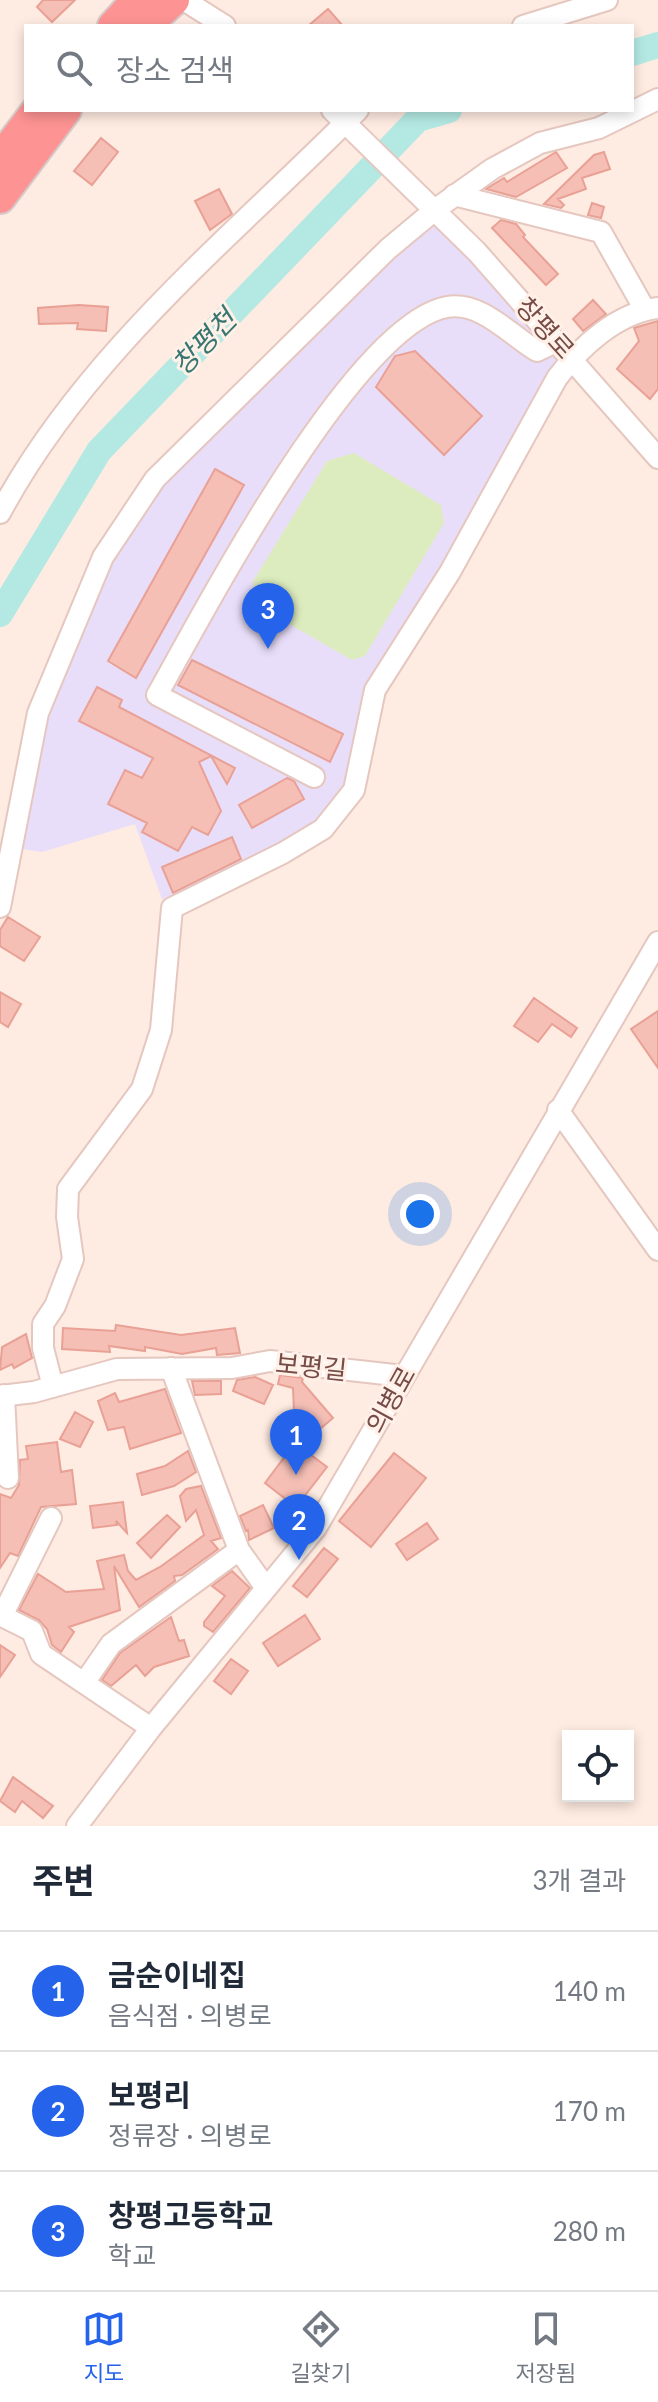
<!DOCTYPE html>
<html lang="ko">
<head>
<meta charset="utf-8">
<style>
	:root { --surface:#fff; --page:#f6f6f7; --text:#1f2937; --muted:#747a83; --line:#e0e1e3; --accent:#2563eb }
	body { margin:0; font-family:Lato,"Noto Sans KR",sans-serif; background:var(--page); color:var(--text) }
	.controls { position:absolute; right:24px; bottom:24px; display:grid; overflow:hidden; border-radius:0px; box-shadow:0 4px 12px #0003 }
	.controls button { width:72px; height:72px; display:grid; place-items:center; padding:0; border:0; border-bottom:2px solid var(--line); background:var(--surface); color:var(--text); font:40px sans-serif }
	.you { position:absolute; left:420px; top:1214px; width:28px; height:28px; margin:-20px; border:6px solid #fff; border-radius:50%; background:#1a73e8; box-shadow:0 0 0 12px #1a73e833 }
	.badge { display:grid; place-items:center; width:52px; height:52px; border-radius:50%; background:var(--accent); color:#fff; font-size:26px; font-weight:700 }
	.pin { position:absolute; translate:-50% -66px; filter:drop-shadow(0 2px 4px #0008) }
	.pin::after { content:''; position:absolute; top:42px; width:28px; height:24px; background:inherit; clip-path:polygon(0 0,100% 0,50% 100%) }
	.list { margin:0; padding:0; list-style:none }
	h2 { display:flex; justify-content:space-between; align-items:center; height:104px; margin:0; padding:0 32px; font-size:34px }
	h2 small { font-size:26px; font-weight:400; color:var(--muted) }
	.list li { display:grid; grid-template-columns:52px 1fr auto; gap:24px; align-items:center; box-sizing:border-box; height:120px; padding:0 32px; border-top:2px solid var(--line) }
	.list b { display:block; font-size:30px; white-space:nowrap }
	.list p { margin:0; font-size:26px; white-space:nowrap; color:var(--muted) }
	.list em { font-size:26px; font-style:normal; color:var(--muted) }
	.icon { flex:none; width:44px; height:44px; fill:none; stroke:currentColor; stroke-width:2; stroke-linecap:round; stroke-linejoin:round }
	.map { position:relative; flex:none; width:658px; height:1826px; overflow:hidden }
	.search { position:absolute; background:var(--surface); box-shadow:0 4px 12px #0003; left:24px; right:24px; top:24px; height:88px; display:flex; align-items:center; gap:20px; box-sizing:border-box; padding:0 28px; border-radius:0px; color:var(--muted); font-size:30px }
	.sheet { height:464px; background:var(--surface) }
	nav { display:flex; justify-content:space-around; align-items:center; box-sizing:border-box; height:112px; border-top:2px solid var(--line); background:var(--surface); font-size:22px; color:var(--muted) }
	nav a { display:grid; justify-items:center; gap:4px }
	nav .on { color:var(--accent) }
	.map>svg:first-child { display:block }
</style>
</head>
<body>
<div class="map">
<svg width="658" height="1826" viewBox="0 0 658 1826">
	<rect width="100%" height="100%" fill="#feebe1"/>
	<path fill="#e8defa" d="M435 213 569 358 468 530 366 692 349 783 302 835 232 872 162 899 135 824 42 852 16 848 43 712 107 557 159 480Z"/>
	<path fill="#ddecbe" d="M354 453 441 505 444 523 365 656 352 660 256 605 253 581 327 461Z"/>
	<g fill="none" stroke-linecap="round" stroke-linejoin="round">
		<path stroke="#b4e9e3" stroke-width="26" d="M632 53 658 45
			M0 614 99 451 418 119 449 110"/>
	</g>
	<path fill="#f5bfb6" stroke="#e9a095" stroke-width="2" d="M43 0H75L52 22 37 7Z
		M328 9 343 26H308Z
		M101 138 118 152 92 185 74 171Z
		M556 152 567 168 516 197 486 189 504 178 507 182Z
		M604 152 610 169 582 178 586 189 558 199 564 205 561 208 544 204 594 155Z
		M219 189 232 214 210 230 195 201Z
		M592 203 604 207 601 218 588 215Z
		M501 220 516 224 525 235 523 237 558 274 546 285 492 228Z
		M593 300 606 314 583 331 573 319Z
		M79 305 108 307 106 331 77 329 78 323 39 324 38 308Z
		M658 321V389L650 399 617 369 639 341 634 328Z
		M415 351 482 416 444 455 376 387 395 356Z
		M215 469 244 485 136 678 108 661Z
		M192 660 343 734 330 762 178 685Z
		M97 687 122 700 119 707 235 768 227 784 211 756 199 762 221 811 208 835 192 827 178 851 142 832 147 823 108 804 125 770 142 778 153 758 79 721Z
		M287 778 294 781 304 799 252 828 239 805Z
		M232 837 241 859 173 893 162 867Z
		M8 917 40 937 24 961 0 946V930Z
		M0 992 21 1004 8 1027 0 1022Z
		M534 998 577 1028 571 1037 552 1024 538 1042 514 1026Z
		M658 1011V1068L631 1029Z
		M116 1325 181 1335 235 1328 240 1353 217 1355 216 1348 182 1354 145 1347V1351L109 1346 110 1352 62 1349 63 1328 115 1331Z
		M26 1334 32 1358 14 1368 12 1364 0 1370 2 1347Z
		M280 1375 303 1378 302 1382 333 1418 306 1441 286 1419 294 1412 293 1388 278 1384Z
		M255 1377 273 1385 264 1404 233 1391 237 1380Z
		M192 1381H221V1394L195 1395Z
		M165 1389 181 1433 130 1449 124 1427 108 1430 98 1401 115 1393 119 1402Z
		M75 1412 93 1422 80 1447 60 1439Z
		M57 1442 61 1472 72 1470 76 1504 41 1507 18 1556 10 1553 0 1568V1494L11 1498 19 1485 20 1460 28 1459 26 1446Z
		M295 1443 327 1467 296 1507 265 1483Z
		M188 1451 196 1472 174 1486 142 1495 137 1474 165 1466Z
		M394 1453 426 1478 371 1547 339 1521Z
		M201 1486 221 1538 211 1541 218 1549 182 1575 174 1576 175 1581 139 1607 114 1566 120 1610 69 1627 74 1632 61 1652 52 1645 47 1629 39 1620 19 1610 38 1574 66 1592 104 1589 97 1561 124 1555 128 1571 136 1580 160 1567 204 1535 196 1510 186 1521 180 1496 186 1489Z
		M123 1502 127 1533 116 1521 117 1525 93 1528 90 1506Z
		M263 1505 274 1528 249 1540 248 1530 246 1531 240 1516Z
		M167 1515 180 1527 151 1558 137 1543Z
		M427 1523 438 1539 407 1560 396 1544Z
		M324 1548 338 1559 307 1597 293 1586Z
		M232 1571 250 1588 213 1632 204 1626V1622L225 1596 212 1586Z
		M305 1615 320 1639 278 1666 263 1643Z
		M171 1617 179 1641 184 1640 189 1656 154 1667 145 1676 136 1665 111 1686 102 1680 120 1653Z
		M0 1645 15 1655 0 1677Z
		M231 1659 248 1671 231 1694 214 1681Z
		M13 1777 53 1806 43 1818 22 1801 15 1812 0 1801Z"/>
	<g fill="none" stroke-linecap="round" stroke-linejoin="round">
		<g stroke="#e5c7bf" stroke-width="24">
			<path id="minor" d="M184 0 225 26
				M523 26 607 0
				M332 110 477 252 658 458
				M454 195 601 232 645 310
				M0 513C85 354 233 236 358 110
				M314 777 157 695C204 612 354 324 447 307 481 301 510 335 537 351L558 341
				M0 907 38 713 103 557 155 479 388 249 436 209 492 169 540 143 599 128 658 99
				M558 1110 658 1250
				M171 1368 239 1550 266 1588
				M53 1387 43 1348V1324L55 1306 73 1259 67 1217 68 1189 142 1089 161 1030 172 908 283 853 323 829 354 790 375 690 450 572 557 378C580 347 617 313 658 308
				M4 1395 8 1478
				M0 1396 34 1392 117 1369 232 1368 270 1361 403 1376
				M0 1615 32 1631 41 1654 84 1683
				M2 1616 51 1518
				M151 1728 84 1683 111 1644 239 1550
				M77 1826 151 1728 316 1528 658 942"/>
		</g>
		<g stroke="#d6c9c8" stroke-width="34">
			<path id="highway" d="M113 26 137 0
				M145 26 174 0
				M0 159 37 110
				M0 198 66 110"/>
		</g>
		<use href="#minor" stroke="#fff" stroke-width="20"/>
		<use href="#highway" stroke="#fd9393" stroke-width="30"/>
	</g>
	<g text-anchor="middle" stroke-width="6" stroke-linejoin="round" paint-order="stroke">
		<g font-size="26" fill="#774b46" stroke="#fff0e8">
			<text transform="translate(545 328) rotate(48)" y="9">창평로</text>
			<text transform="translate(311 1367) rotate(6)" y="9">보평길</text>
			<text transform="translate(391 1400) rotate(-61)" y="9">의병로</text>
		</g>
		<g font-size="28" font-style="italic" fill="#367671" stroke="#fff0e8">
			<text transform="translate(204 342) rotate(-46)" y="10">창평천</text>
		</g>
	</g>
</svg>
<div class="controls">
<button><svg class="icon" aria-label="locate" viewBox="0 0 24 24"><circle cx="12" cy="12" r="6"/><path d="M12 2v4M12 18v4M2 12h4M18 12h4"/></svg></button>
</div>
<div class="you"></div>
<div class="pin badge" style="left:296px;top:1475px">1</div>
<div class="pin badge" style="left:299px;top:1560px">2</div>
<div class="pin badge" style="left:268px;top:649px">3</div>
<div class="search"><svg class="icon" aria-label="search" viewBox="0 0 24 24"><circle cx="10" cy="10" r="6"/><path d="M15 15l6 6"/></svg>장소 검색</div>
</div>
<section class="sheet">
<h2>주변<small>3개 결과</small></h2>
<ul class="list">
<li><span class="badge">1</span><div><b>금순이네집</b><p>음식점 · 의병로</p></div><em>140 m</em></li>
<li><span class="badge">2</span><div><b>보평리</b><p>정류장 · 의병로</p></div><em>170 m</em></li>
<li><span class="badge">3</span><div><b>창평고등학교</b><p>학교</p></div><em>280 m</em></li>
</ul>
</section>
<nav>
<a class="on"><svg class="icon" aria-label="map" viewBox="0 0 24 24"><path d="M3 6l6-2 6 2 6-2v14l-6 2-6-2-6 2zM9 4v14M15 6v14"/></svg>지도</a>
<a><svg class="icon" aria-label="directions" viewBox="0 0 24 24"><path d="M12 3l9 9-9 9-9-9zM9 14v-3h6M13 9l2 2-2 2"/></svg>길찾기</a>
<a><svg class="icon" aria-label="saved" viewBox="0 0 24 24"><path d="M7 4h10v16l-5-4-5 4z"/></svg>저장됨</a>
</nav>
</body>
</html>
